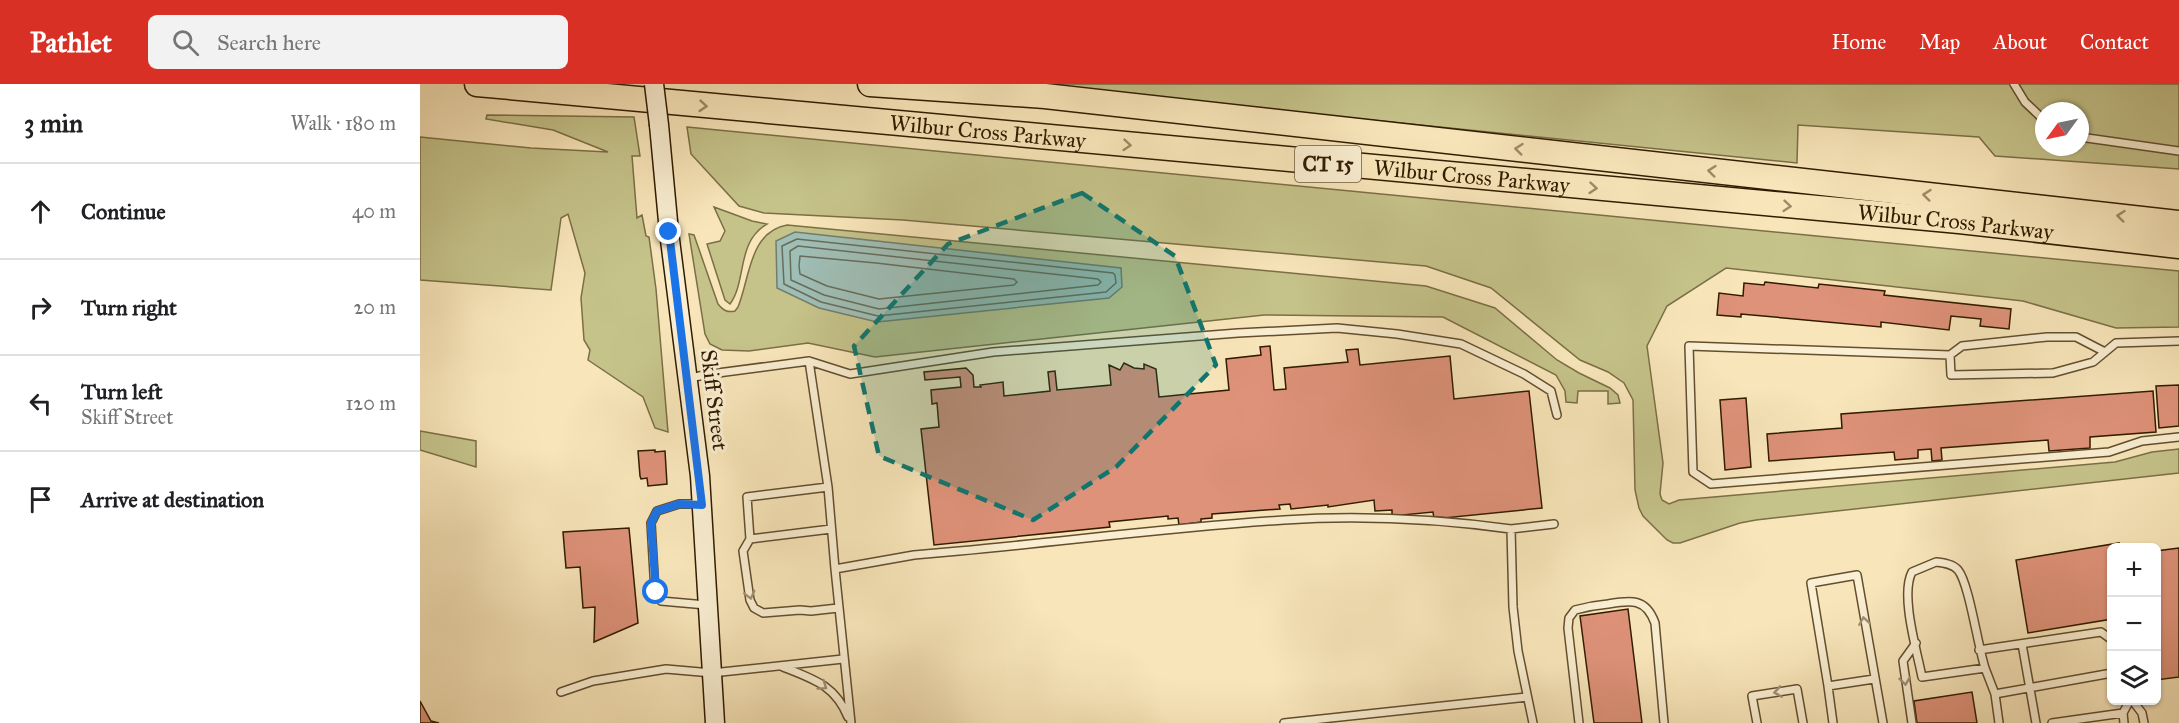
<!DOCTYPE html>
<html lang="en">
<head>
<meta charset="utf-8">
<style>
	:root { --surface:#fff; --page:#f2f2f2; --text:#202124; --muted:#757577; --line:#e0e0e0; --accent:#d93025 }
	body { margin:0; font-family:"IM FELL Great Primer",serif; background:var(--page); color:var(--text) }
	.controls { position:absolute; right:18px; bottom:18px; display:grid; overflow:hidden; border-radius:9px; box-shadow:0 2px 4px #0004 }
	.controls button { width:54px; height:54px; display:grid; place-items:center; padding:0; border:0; border-bottom:2px solid var(--line); background:var(--surface); color:var(--text); font:30px sans-serif }
	.compass { position:absolute; left:1615px; top:18px; width:54px; height:54px; border-radius:50%; background:var(--surface); box-shadow:0 2px 4px #0004; rotate:237deg }
	.stop { position:absolute; width:18px; height:18px; margin:-14px; border:4px solid #1a73e8; border-radius:50%; background:#fff }
	.stop.end { background:#1a73e8; border-color:#fff; box-shadow:0 2px 6px #0008 }
	.list { margin:0; padding:0; list-style:none }
	h2 { display:flex; justify-content:space-between; align-items:center; height:78px; margin:0; padding:0 24px; font-size:26px }
	h2 small { font-size:20px; font-weight:400; color:var(--muted) }
	.list li { display:grid; grid-template-columns:39px 1fr auto; gap:18px; align-items:center; box-sizing:border-box; height:96px; padding:0 24px; border-top:2px solid var(--line) }
	.list b { display:block; font-size:22px; white-space:nowrap }
	.list p { margin:0; font-size:20px; white-space:nowrap; color:var(--muted) }
	.list em { font-size:20px; font-style:normal; color:var(--muted) }
	.icon { flex:none; width:33px; height:33px; fill:none; stroke:currentColor; stroke-width:2; stroke-linecap:round; stroke-linejoin:round }
	.map { position:relative; flex:none; width:1759px; height:639px; overflow:hidden }
	header { display:flex; align-items:center; gap:36px; box-sizing:border-box; height:84px; padding:0 30px; background:var(--accent); color:#fff }
	header strong { font-size:28px }
	nav { display:flex; gap:33px; margin-inline-start:auto; font-size:21px }
	.search { width:420px; height:54px; background:var(--page); display:flex; align-items:center; gap:15px; box-sizing:border-box; padding:0 21px; border-radius:9px; color:var(--muted); font-size:22px }
	main { display:flex }
	aside { flex:1; background:var(--surface) }
	.map>svg:first-child { display:block }
</style>
</head>
<body>
<header>
<strong>Pathlet</strong>
<div class="search"><svg class="icon" aria-label="search" viewBox="0 0 24 24"><circle cx="10" cy="10" r="6"/><path d="M15 15l6 6"/></svg>Search here</div>
<nav><a>Home</a><a>Map</a><a>About</a><a>Contact</a></nav>
</header>
<main>
<aside>
<h2>3 min<small>Walk · 180 m</small></h2>
<ul class="list">
<li><svg class="icon" aria-label="ahead" viewBox="0 0 24 24"><path d="M12 20V5M6 11l6-6 6 6"/></svg><div><b>Continue</b></div><em>40 m</em></li>
<li><svg class="icon" aria-label="right" viewBox="0 0 24 24"><path d="M7 20v-9h11M14 6l5 5-5 5"/></svg><div><b>Turn right</b></div><em>20 m</em></li>
<li><svg class="icon" aria-label="left" viewBox="0 0 24 24"><path d="M17 20v-9H6M10 6l-5 5 5 5"/></svg><div><b>Turn left</b><p>Skiff Street</p></div><em>120 m</em></li>
<li><svg class="icon" aria-label="arrive" viewBox="0 0 24 24"><path d="M6 21V4h12l-3 4 3 4H6"/></svg><div><b>Arrive at destination</b></div></li>
</ul>
</aside>
<div class="map">
<svg width="1759" height="639" viewBox="0 0 1759 639">
	<rect width="100%" height="100%" fill="#f8e6ba"/>
	<filter id="stains"><feTurbulence type="fractalNoise" baseFrequency=".00333" numOctaves="4"/><feColorMatrix values="0 0 0 0 .2 0 0 0 0 .09 0 0 0 0 .02 0 0 0 .5 -.17"/></filter>
	<radialGradient id="worn" r=".72"><stop offset=".6" stop-color="#630" stop-opacity="0"/><stop offset="1" stop-color="#630" stop-opacity=".3"/></radialGradient>
	<path fill="#c5c38a" stroke="#7b6f45" stroke-width="1.5" fill-rule="evenodd" d="M594 0H1759V85L1575 72 1559 53 1378 41 1377 79ZM1624 27H1660V63H1624Z
		M67 31 214 33 220 72H212L217 134 222 131 226 152 229 153 236 205 248 348 235 344 223 313 168 276 170 266 164 256 161 214 165 189 148 130 141 134 131 206 0 196V53L111 64 188 68 133 46 66 35Z
		M267 43 1759 187V243L1696 244 1603 217 1306 184 1247 222 1227 262 1243 379 1240 410 1242 416 1249 420 1259 416 1695 378 1732 368 1759 365V389L1336 436 1320 439 1260 459H1253L1247 456 1223 432 1219 424 1215 406 1213 316 1204 299 1188 288 1160 276 1071 204 1006 182 483 136 344 129 319 122 271 70Z
		M294 123 332 137 347 140C316 158 327 197 310 220L305 216 287 160 300 157 305 147Z
		M367 141 1006 202 1075 224 1137 276 1159 289 1190 304 1198 311 1200 319 1188 320V307H1158L1157 319 1146 318 1145 307 1136 291 1023 233 844 231 455 273 388 259 329 267 302 266 290 260 285 250 269 150 274 151 298 220C303 226 307 229 315 227L318 223C330 194 329 148 367 141Z
		M0 347 56 357V383L0 366Z"/>
	<path fill="#9fbeb6" stroke="#737d6d" stroke-width="1.5" d="M375 148 701 184 702 203 689 214 457 238 399 224 357 204 356 157Z"/>
	<g fill="none" stroke-linecap="round" stroke-linejoin="round">
		<path stroke="#686c5b" stroke-width="1.5" d="M377 155 693 189 695 191 696 199 686 208 458 232 401 218 364 200 362 162Z
			M378 162 678 195 681 198 678 201 459 225 404 211 371 196 370 167Z
			M380 172 456 179 594 195 597 198 594 201 459 215 407 202 380 190 379 182Z"/>
	</g>
	<path fill="#de9279" stroke="#311b00" stroke-width="1.5" d="M1345 198 1398 204 1399 200 1465 207 1464 211 1591 225 1589 245 1560 242 1561 235 1531 232 1529 246 1461 238V243L1321 230V233L1297 231 1299 209 1323 212 1324 199 1344 201Z
		M850 262 854 306 866 305 864 284 928 278 926 266 938 265 940 281 1030 272 1034 315 1109 307 1122 424 1014 435 1013 428 972 432V426L955 427 954 416 908 423V421L871 425 870 420 859 421 860 425 792 430V434L781 435V438L759 441 758 434 748 435V432L689 438 690 443 514 461 501 345 519 343 517 319 512 320 511 306 541 303 540 293 505 296 504 288 546 284 553 291 554 303H561L560 301 583 298 584 312 630 307 628 288 635 287 637 306 691 301 689 281 700 286 704 279 714 284 724 285V280L736 285 739 313 809 306 806 275 841 271 840 263Z
		M1759 301V342L1739 344 1736 302Z
		M1733 307 1736 348 1670 353V364L1629 367 1628 356 1521 364 1522 376 1512 377 1511 365 1498 366V374L1475 376 1474 368 1349 377 1347 350 1422 344 1421 330Z
		M1326 314 1331 383 1305 386 1300 316Z
		M235 366V368L245 367 247 400 228 402 227 394 221 395 220 392 218 367Z
		M209 444 218 539 174 558 175 523 163 524 160 483 146 484 143 448Z
		M1699 459V464H1692V535L1608 549 1596 476Z
		M1759 464V593L1736 596V467Z
		M1208 525 1222 639H1174L1160 532Z
		M1552 608 1557 639H1497L1494 617Z
		M0 617 11 637 19 639H0Z"/>
	<g fill="none" stroke-linecap="round" stroke-linejoin="round">
		<g stroke="#634e2e" stroke-width="10">
			<path id="service" d="M1594 0 1605 18 1624 36
				M1660 53 1759 67
				M1685 268 1656 253H1627L1542 262 1530 271 1269 262 1273 388 1291 400 1689 368 1722 357 1759 353
				M1530 271 1531 291 1633 289 1673 278 1696 259 1759 257
				M389 277 430 290 573 268 818 249 917 244 977 250 1041 260 1104 290 1131 307 1137 331
				M269 294 290 290 389 277 408 403 415 485
				M408 403 327 413 330 455 323 467 330 516 334 524 343 529 380 526 391 527 418 524
				M280 420H259L237 427 231 439 235 508 241 517 286 521
				M1091 445 1134 440
				M330 455 411 445
				M1516 478C1524 479 1533 480 1538 486 1549 499 1558 563 1565 584L1502 593C1497 567 1480 511 1492 488Z
				M1602 560 1616 639
				M1559 566 1681 548 1692 556
				M363 583C393 595 415 601 428 633
				M1565 584 1575 610 1579 639
				M1408 602 1391 499 1437 491 1463 639
				M141 608 173 597 246 585 292 589 423 575
				M1575 610 1692 589
				M1712 616 1722 629 1724 639
				M431 639 415 485 494 471 539 467C647 457 756 443 864 436 939 431 1017 435 1091 445L1093 523 1098 567 1113 639
				M864 639 1107 613
				M1159 639 1148 544 1149 534 1155 526C1166 523 1177 521 1188 520 1211 516 1226 514 1235 539L1244 639
				M1337 639 1332 612 1377 605 1383 639
				M1413 639 1408 602 1454 595
				M1492 639 1483 577 1496 559
				M1632 639 1703 629
				M1704 639 1703 629 1710 616"/>
		</g>
		<g stroke="#311b00" stroke-width="21">
			<path id="secondary" d="M239 41 249 148 280 392 295 639"/>
		</g>
		<g stroke="#311b00" stroke-width="27">
			<g id="motorway">
				<path id="s1" d="M57 0 1539 137 1759 162"/>
				<path d="M450 0 625 12 1759 139"/>
			</g>
		</g>
		<use href="#service" stroke="#faefd2" stroke-width="7"/>
		<use href="#secondary" stroke="#faefd2" stroke-width="18"/>
		<use href="#motorway" stroke="#f8e6ba" stroke-width="24"/>
		<g stroke="#311b00" stroke-width="21" stroke-linecap="butt">
			<path id="secondary-bridge" d="M234 0 239 41"/>
		</g>
		<use href="#secondary-bridge" stroke="#faefd2" stroke-width="18"/>
	</g>
	<defs><path id="oneway-chevron" d="M-2-3.5L2.5 0L-2 3.5" fill="none" stroke-width="1.6" stroke-linecap="round" stroke-linejoin="round" transform="scale(1.5)"/></defs>
	<g stroke="#9e8b66">
		<use href="#oneway-chevron" transform="translate(283 22) rotate(5)"/>
		<use href="#oneway-chevron" transform="translate(707 61) rotate(5)"/>
		<use href="#oneway-chevron" transform="translate(1099 65) rotate(-174)"/>
		<use href="#oneway-chevron" transform="translate(1292 87) rotate(-174)"/>
		<use href="#oneway-chevron" transform="translate(1173 104) rotate(5)"/>
		<use href="#oneway-chevron" transform="translate(1507 111) rotate(-174)"/>
		<use href="#oneway-chevron" transform="translate(1367 122) rotate(5)"/>
		<use href="#oneway-chevron" transform="translate(1701 132) rotate(-174)"/>
	</g>
	<g stroke="#a09074">
		<use href="#oneway-chevron" transform="translate(330 511) rotate(76)"/>
		<use href="#oneway-chevron" transform="translate(1444 537) rotate(-99)"/>
		<use href="#oneway-chevron" transform="translate(1485 597) rotate(82)"/>
		<use href="#oneway-chevron" transform="translate(403 602) rotate(34)"/>
		<use href="#oneway-chevron" transform="translate(1358 608) rotate(171)"/>
	</g>
	<g fill="none" stroke-linecap="round" stroke-linejoin="round">
		<path stroke="#1a73e8" stroke-width="8" d="M236 508 231 439 237 427 259 420 282 421 249 148"/>
	</g>
	<path fill="#0f766e" fill-opacity="0.2" stroke="#0f766e" stroke-width="4.5" stroke-dasharray="12 8" stroke-linejoin="round" d="M662 109 755 172 796 281 696 383 613 436 459 372 434 262 528 160Z"/>
	<g text-anchor="middle" stroke-width="6" stroke-linejoin="round" paint-order="stroke">
		<rect fill="#faefd2" stroke="#6d5b3f" stroke-width="1.5" x="875" y="62" width="66" height="36" rx="4.5"/>
		<g font-size="21" font-weight="bold" fill="#311b00">
			<text x="908" y="87">CT 15</text>
		</g>
		<g font-size="22" fill="#311b00" stroke="#faefd2">
			<text dy="8" stroke="none"><textPath href="#s1" startOffset="513">Wilbur Cross Parkway</textPath></text>
			<text dy="8" stroke="none"><textPath href="#s1" startOffset="999">Wilbur Cross Parkway</textPath></text>
			<text dy="8" stroke="none"><textPath href="#s1" startOffset="1485">Wilbur Cross Parkway</textPath></text>
			<text transform="translate(295 316) rotate(83)" y="8">Skiff Street</text>
		</g>
	</g>
	<rect width="100%" height="100%" filter="url(#stains)"/>
	<rect width="100%" height="100%" fill="url(#worn)"/>
</svg>
<div class="controls">
<button>+</button>
<button>−</button>
<button><svg class="icon" aria-label="layers" viewBox="0 0 24 24"><path d="M12 4l9 5-9 5-9-5zM3 14l9 5 9-5"/></svg></button>
</div>
<svg class="compass" viewBox="-18 -18 36 36"><path d="M0-13l5 13h-10z" fill="#e53935"/><path d="M0 13l5-13h-10z" fill="#757577"/></svg>
<div class="stop" style="left:236px;top:508px"></div>
<div class="stop end" style="left:249px;top:148px"></div>
</div>
</main>
</body>
</html>
